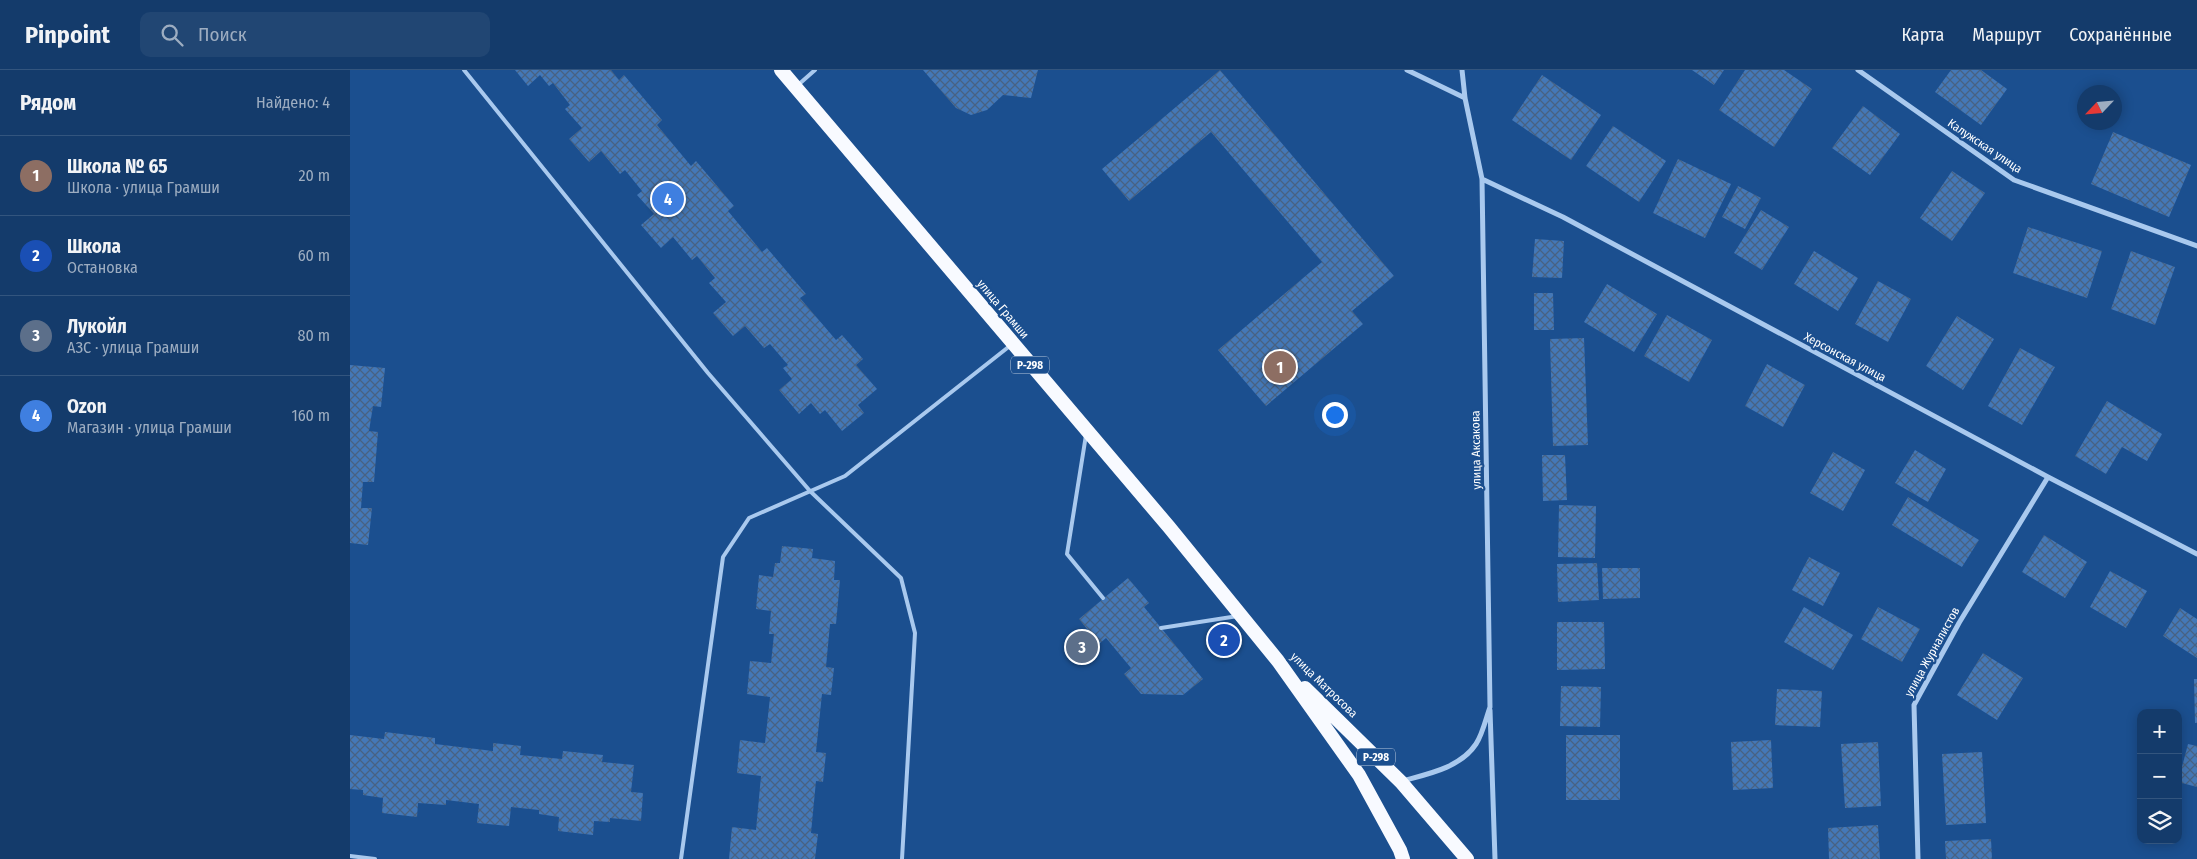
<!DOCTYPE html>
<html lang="ru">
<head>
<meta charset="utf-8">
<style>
	:root { --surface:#143b6b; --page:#214673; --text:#f1f3f6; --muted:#9dadc1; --line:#33557e; --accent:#8abfa5 }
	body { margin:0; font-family:"Fira Sans Condensed",sans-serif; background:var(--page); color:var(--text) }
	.controls { position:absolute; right:15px; bottom:15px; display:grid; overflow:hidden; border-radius:10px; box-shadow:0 2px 12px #0003 }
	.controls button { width:45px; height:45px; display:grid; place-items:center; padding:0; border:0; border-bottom:1px solid var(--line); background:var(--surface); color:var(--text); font:25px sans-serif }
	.compass { position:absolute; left:1727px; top:15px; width:45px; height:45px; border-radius:50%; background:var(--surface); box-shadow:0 2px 12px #0003; rotate:244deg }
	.you { position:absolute; left:984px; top:344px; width:18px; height:18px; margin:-12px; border:4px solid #fff; border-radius:50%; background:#1a73e8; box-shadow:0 0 0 8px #1a73e833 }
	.badge { display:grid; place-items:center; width:32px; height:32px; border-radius:50%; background:var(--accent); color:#fff; font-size:16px; font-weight:700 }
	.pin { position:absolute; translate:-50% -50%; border:2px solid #fff; box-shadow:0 1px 5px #0006 }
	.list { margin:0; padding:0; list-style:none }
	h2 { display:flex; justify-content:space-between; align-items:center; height:65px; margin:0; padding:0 20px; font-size:21px }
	h2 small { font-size:16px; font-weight:400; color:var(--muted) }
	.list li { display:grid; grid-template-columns:32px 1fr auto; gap:15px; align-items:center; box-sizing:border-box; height:80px; padding:0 20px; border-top:1px solid var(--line) }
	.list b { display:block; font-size:19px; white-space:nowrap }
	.list p { margin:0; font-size:16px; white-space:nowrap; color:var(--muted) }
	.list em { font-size:16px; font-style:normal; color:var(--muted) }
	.icon { flex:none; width:28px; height:28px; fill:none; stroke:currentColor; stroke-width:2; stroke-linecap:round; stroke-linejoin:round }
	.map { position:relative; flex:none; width:1847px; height:789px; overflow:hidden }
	header { display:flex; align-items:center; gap:30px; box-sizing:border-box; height:70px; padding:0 25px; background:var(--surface); border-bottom:1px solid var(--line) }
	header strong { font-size:24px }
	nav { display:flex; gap:28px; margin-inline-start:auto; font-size:18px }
	.search { width:350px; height:45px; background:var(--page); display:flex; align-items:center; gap:12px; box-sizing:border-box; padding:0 18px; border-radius:10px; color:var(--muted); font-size:19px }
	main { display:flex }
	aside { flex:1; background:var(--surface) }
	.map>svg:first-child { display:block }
</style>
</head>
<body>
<header>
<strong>Pinpoint</strong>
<div class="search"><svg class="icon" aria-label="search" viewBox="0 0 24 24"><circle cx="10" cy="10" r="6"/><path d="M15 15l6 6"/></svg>Поиск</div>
<nav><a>Карта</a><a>Маршрут</a><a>Сохранённые</a></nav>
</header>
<main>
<aside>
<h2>Рядом<small>Найдено: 4</small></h2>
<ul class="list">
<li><span class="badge" style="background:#8d6e63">1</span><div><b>Школа № 65</b><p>Школа · улица Грамши</p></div><em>20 m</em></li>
<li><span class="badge" style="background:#1a4fb4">2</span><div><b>Школа</b><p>Остановка</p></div><em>60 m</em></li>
<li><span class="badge" style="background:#5c6f8a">3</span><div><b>Лукойл</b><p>АЗС · улица Грамши</p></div><em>80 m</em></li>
<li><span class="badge" style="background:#3f7fe0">4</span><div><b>Ozon</b><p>Магазин · улица Грамши</p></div><em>160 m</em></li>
</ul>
</aside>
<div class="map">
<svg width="1847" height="789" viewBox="0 0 1847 789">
	<defs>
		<pattern id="building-cross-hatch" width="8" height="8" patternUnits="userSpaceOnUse" patternTransform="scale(1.25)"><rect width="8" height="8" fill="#4478b7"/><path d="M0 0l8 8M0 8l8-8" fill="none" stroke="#486282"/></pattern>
	</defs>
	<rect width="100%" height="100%" fill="#1b4f8f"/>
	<path fill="url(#building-cross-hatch)" d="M165 0H261L269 10 274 5 312 50 307 55 341 96 346 91 384 136 378 141 412 182 417 178 456 224 450 228 486 270 492 265 513 289 506 295 527 319 508 335 514 343 492 361 475 340 470 344 461 333 449 344 429 320 442 309 433 298 438 295 420 274 414 278 395 256 383 266 363 243 376 232 359 213 365 208 347 186 342 190 323 167 311 178 291 155 304 144 287 125 292 121 275 100 270 104 251 81 239 92 219 69 232 58 215 39 220 35 203 13 199 16 190 5 178 16Z
		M573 0H688L681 28 653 25 637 40 621 45 606 38Z
		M870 0 1044 206 1002 241 1013 254 916 336 868 280 972 192 861 62 779 131 752 99Z
		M1342 0H1374L1364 15Z
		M1395 0H1434L1462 19 1424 77 1369 40Z
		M1601 0H1631L1657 19 1631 55 1585 22Z
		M1192 5 1251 45 1221 90 1162 50Z
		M1513 36 1550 64 1520 105 1482 78Z
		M1263 56 1316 91 1289 132 1236 96Z
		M1763 62 1841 95 1819 147 1741 114Z
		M1328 89 1381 114 1355 168 1303 143Z
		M1602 101 1635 123 1602 171 1570 148Z
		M1388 116 1411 128 1395 159 1372 147Z
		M1411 140 1439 157 1412 200 1384 183Z
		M1678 157 1752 181 1737 228 1663 203Z
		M1185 169 1214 171 1212 208 1182 207Z
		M1464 181 1508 208 1488 241 1444 214Z
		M1781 181 1825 197 1805 255 1761 239Z
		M1528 211 1561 229 1538 272 1505 254Z
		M1257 214 1307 244 1284 282 1234 252Z
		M1184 223H1203L1204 260H1184Z
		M1317 245 1362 270 1339 312 1294 286Z
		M1607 246 1644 269 1613 320 1576 296Z
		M1234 268 1238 375 1203 376 1200 269Z
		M1670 278 1705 297 1672 355 1638 336Z
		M1417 294 1455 315 1433 357 1395 336Z
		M0 295 35 298 31 337 23 336 19 361 28 362 24 412H13L11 438H22L18 475 0 473Z
		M1757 331 1812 364 1797 391 1772 377 1756 404 1725 386Z
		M1565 380 1596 399 1578 432 1545 413Z
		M1483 382 1515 400 1493 441 1460 423Z
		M1192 385H1215L1217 430 1193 431Z
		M1558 427 1629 470 1612 497 1542 455Z
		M1209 435 1246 436 1245 488 1208 487Z
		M1694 465 1737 492 1715 528 1672 502Z
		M432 476 463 479 462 488 485 491 484 510H490L486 554H480L476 597 484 598 481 625 472 624 466 682 476 683 473 712 466 711 461 763 468 764 465 789H379L382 757 406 760 411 706 387 703 390 670 415 673 420 627 397 624 400 591 421 593 424 564H419L421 541 406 539 409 505 423 507 425 493H430Z
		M1459 487 1490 503 1473 536 1442 520Z
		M1247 493 1249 530 1208 532 1207 494Z
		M1252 498H1290V528L1253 529Z
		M1760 501 1797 521 1776 558 1740 537Z
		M778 508 799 533 794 537 853 609 833 625 791 624 774 604 781 598 756 568 749 574 729 549Z
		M1454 537 1503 565 1483 600 1434 572Z
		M1528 537 1570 559 1552 592 1511 569Z
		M1830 538 1847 549V588L1813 566Z
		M1207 552H1254L1255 599 1207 600Z
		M1633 583 1673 608 1647 650 1607 625Z
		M1844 609H1847V653H1845Z
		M1211 616 1251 617 1250 657 1210 656Z
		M1427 619 1472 621 1470 657 1425 655Z
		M35 662 85 668V674L143 681V673L171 676 170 685 212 689 213 681 253 685 252 692 284 695 281 722 293 723 291 751 260 748V752L244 751 243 765 208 761 209 747 189 744V740L161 737 159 756 127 753 129 734 96 730V735L68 733 67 747 32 743 33 728 13 725V720L0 719V665L34 669Z
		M1216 665H1270V730H1216Z
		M1421 670 1423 718 1383 720 1381 672Z
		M1528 672 1531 736 1495 738 1491 674Z
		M1838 674 1847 676V717L1828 712Z
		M1632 682 1636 753 1596 755 1592 684Z
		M1528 755 1530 789H1479L1478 758Z
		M1641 769 1642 789H1596L1595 771Z"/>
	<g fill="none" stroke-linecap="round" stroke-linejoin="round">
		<path stroke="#a9c9ee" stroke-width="4" d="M114 0 358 303 460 421 551 508 565 563 552 789
			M448 15 465 0
			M736 365 717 484 753 528
			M811 558 888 546
			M0 786 25 789
			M331 789 373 487 399 448 495 406 661 275"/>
		<path stroke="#a9c9ee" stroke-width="5" d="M1057 0 1115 28
			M1508 0 1664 110 1847 176
			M1132 109 1213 147 1698 407 1847 484
			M1140 640 1145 789
			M1052 711C1078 704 1110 698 1126 674 1133 663 1136 648 1140 637L1132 109 1115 28 1112 0
			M1568 789 1564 635 1609 553 1698 407"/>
		<path stroke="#f8faff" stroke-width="14" d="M431 0 819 457 928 591 1009 705 1050 780 1053 789
			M955 618 1051 712 1117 789"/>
	</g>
	<g text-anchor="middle" stroke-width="4.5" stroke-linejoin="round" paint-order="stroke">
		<g fill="#1b4f8f" stroke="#bbcadd" stroke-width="1">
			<rect x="661" y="286.5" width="38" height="17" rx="4"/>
			<rect x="1007" y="678.5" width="38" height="17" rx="4"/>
		</g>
		<g font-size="11" font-weight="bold" fill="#fff">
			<text x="680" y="299">Р-298</text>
			<text x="1026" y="691">Р-298</text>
		</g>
		<g font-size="12" fill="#fff" stroke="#1b4f8f">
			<text transform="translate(1635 76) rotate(34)" y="4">Калужская улица</text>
			<text transform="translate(653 239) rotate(50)" y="4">улица Грамши</text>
			<text transform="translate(1495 287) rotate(28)" y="4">Херсонская улица</text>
			<text transform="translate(1126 380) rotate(-91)" y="4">улица Аксакова</text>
			<text transform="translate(1582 582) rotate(-61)" y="4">улица Журналистов</text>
			<text transform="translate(974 615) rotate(44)" y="4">улица Матросова</text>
		</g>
	</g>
</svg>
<div class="controls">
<button>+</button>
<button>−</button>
<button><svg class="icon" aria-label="layers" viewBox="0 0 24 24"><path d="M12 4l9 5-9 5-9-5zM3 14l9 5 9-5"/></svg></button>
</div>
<svg class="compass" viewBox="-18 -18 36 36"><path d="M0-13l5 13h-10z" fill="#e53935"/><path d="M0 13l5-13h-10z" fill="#9dadc1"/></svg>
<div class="you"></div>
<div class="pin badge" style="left:930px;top:297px;background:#8d6e63">1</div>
<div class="pin badge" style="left:874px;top:570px;background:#1a4fb4">2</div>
<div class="pin badge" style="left:732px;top:577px;background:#5c6f8a">3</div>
<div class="pin badge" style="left:318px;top:129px;background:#3f7fe0">4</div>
</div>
</main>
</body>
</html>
